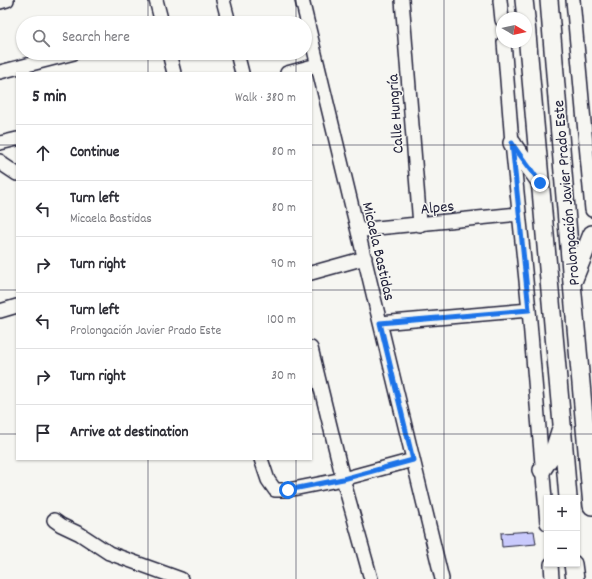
<!DOCTYPE html>
<html lang="en">
<head>
<meta charset="utf-8">
<style>
	:root { --surface:#fff; --page:#f2f2f3; --text:#2b2b33; --muted:#7c7c81; --line:#e1e1e2 }
	body { margin:0; font-family:Dekko,sans-serif; background:var(--page); color:var(--text) }
	.controls { position:absolute; right:12px; bottom:12px; display:grid; overflow:hidden; border-radius:0px; box-shadow:0 1px 3px #0004 }
	.controls button { width:36px; height:36px; display:grid; place-items:center; padding:0; border:0; border-bottom:1px solid var(--line); background:var(--surface); color:var(--text); font:20px sans-serif }
	.compass { position:absolute; left:496px; top:12px; width:36px; height:36px; border-radius:50%; background:var(--surface); box-shadow:0 1px 3px #0004; rotate:99deg }
	.stop { position:absolute; width:12px; height:12px; margin:-9px; border:3px solid #1a73e8; border-radius:50%; background:#fff }
	.stop.end { background:#1a73e8; border-color:#fff; box-shadow:0 1px 4px #0008 }
	.list { margin:0; padding:0; list-style:none }
	h2 { display:flex; justify-content:space-between; align-items:center; height:52px; margin:0; padding:0 16px; font-size:17px }
	h2 small { font-size:13px; font-weight:400; color:var(--muted) }
	.list li { display:grid; grid-template-columns:26px 1fr auto; gap:12px; align-items:center; box-sizing:border-box; height:56px; padding:0 16px; border-top:1px solid var(--line) }
	.list b { display:block; font-size:15px; white-space:nowrap }
	.list p { margin:0; font-size:13px; white-space:nowrap; color:var(--muted) }
	.list em { font-size:13px; font-style:normal; color:var(--muted) }
	.icon { flex:none; width:22px; height:22px; fill:none; stroke:currentColor; stroke-width:2; stroke-linecap:round; stroke-linejoin:round }
	.map { position:relative; flex:none; width:592px; height:579px; overflow:hidden }
	.search { position:absolute; background:var(--surface); box-shadow:0 1px 3px #0004; left:16px; top:16px; width:296px; height:44px; display:flex; align-items:center; gap:10px; box-sizing:border-box; padding:0 14px; border-radius:22px; color:var(--muted); font-size:15px }
	.panel { position:absolute; background:var(--surface); box-shadow:0 1px 3px #0004; left:16px; top:72px; width:296px; height:388px; border-radius:0px }
	.map>svg:first-child { display:block }
</style>
</head>
<body>
<div class="map">
<svg width="592" height="579" viewBox="0 0 592 579">
	<rect width="100%" height="100%" fill="#f6f6f2"/>
	<filter id="ink" filterUnits="userSpaceOnUse"><feTurbulence type="fractalNoise" baseFrequency=".025" numOctaves="2"/><feDisplacementMap in="SourceGraphic" scale="8" xChannelSelector="R" yChannelSelector="G"/><feConvolveMatrix kernelMatrix="1 2 1 2 8 2 1 2 1" color-interpolation-filters="sRGB"/></filter>
	<g filter="url(#ink)">
		<path fill="#c9cafc" stroke="#22223b" d="M534 531 536 544 502 547 501 533Z"/>
		<g fill="none" stroke-linecap="round" stroke-linejoin="round">
			<g stroke="#22223b" stroke-width="16">
				<path id="minor" d="M156 0 162 23
					M223 0 229 23
					M302 0 442 579
					M402 0 420 225
					M500 0 502 20
					M573 0 592 210
					M0 2 7 0
					M504 42 512 143 529 310 547 523
					M169 53 174 73
					M237 53 242 73
					M0 72 74 53
					M287 73 317 65
					M0 143 17 139
					M0 161 2 164 17 174
					M358 231 377 228 519 214
					M311 273 365 258
					M0 311 17 306
					M380 323 529 310
					M311 348 343 479 371 579
					M261 459 268 480 275 490H288L343 479 413 460
					M54 520 61 525 80 534 109 553 181 579
					M551 564 552 579"/>
			</g>
			<g stroke="#22223b" stroke-width="20">
				<path id="major" d="M524 0 526 18
					M549 0 572 283 592 506
					M526 23 562 424 568 498
					M512 143C520 157 531 168 540 182
					M574 279 592 234
					M542 470 553 453 560 431
					M573 564 575 579"/>
			</g>
			<use href="#minor" stroke="#f6f6f2" stroke-width="13"/>
			<use href="#major" stroke="#f6f6f2" stroke-width="17"/>
		</g>
	</g>
	<g fill="none" stroke-linecap="round" stroke-linejoin="round" filter="url(#ink)">
		<path stroke="#1a73e8" stroke-width="5" d="M288 490 343 479 413 460 380 323 529 310 512 143C520 157 532 169 540 183"/>
	</g>
	<path fill="none" stroke="#22223b" stroke-width="1" stroke-opacity="0.55" d="M148 0V23M296 0V23M444 0V579M148 53V73M296 53V73M0 145H17M311 145H592M0 290H17M311 290H592M0 434H17M311 434H592M148 459V579M296 459V579"/>
	<g text-anchor="middle" stroke-width="3" stroke-linejoin="round" paint-order="stroke">
		<g font-size="16" fill="#22223b" stroke="#f6f6f2">
			<text transform="translate(394 114) rotate(-94)" y="6">Calle Hungría</text>
			<text transform="translate(565 193) rotate(-95)" y="6">Prolongación Javier Prado Este</text>
			<text transform="translate(437 206) rotate(-6)" y="6">Alpes</text>
			<text transform="translate(380 251) rotate(77)" y="6">Micaela Bastidas</text>
		</g>
	</g>
</svg>
<div class="controls">
<button>+</button>
<button>−</button>
</div>
<svg class="compass" viewBox="-18 -18 36 36"><path d="M0-13l5 13h-10z" fill="#e53935"/><path d="M0 13l5-13h-10z" fill="#7c7c81"/></svg>
<div class="stop" style="left:288px;top:490px"></div>
<div class="stop end" style="left:540px;top:183px"></div>
<div class="search"><svg class="icon" aria-label="search" viewBox="0 0 24 24"><circle cx="10" cy="10" r="6"/><path d="M15 15l6 6"/></svg>Search here</div>
<section class="panel">
<h2>5 min<small>Walk · 380 m</small></h2>
<ul class="list">
<li><svg class="icon" aria-label="ahead" viewBox="0 0 24 24"><path d="M12 20V5M6 11l6-6 6 6"/></svg><div><b>Continue</b></div><em>80 m</em></li>
<li><svg class="icon" aria-label="left" viewBox="0 0 24 24"><path d="M17 20v-9H6M10 6l-5 5 5 5"/></svg><div><b>Turn left</b><p>Micaela Bastidas</p></div><em>80 m</em></li>
<li><svg class="icon" aria-label="right" viewBox="0 0 24 24"><path d="M7 20v-9h11M14 6l5 5-5 5"/></svg><div><b>Turn right</b></div><em>90 m</em></li>
<li><svg class="icon" aria-label="left" viewBox="0 0 24 24"><path d="M17 20v-9H6M10 6l-5 5 5 5"/></svg><div><b>Turn left</b><p>Prolongación Javier Prado Este</p></div><em>100 m</em></li>
<li><svg class="icon" aria-label="right" viewBox="0 0 24 24"><path d="M7 20v-9h11M14 6l5 5-5 5"/></svg><div><b>Turn right</b></div><em>30 m</em></li>
<li><svg class="icon" aria-label="arrive" viewBox="0 0 24 24"><path d="M6 21V4h12l-3 4 3 4H6"/></svg><div><b>Arrive at destination</b></div></li>
</ul>
</section>
</div>
</body>
</html>
